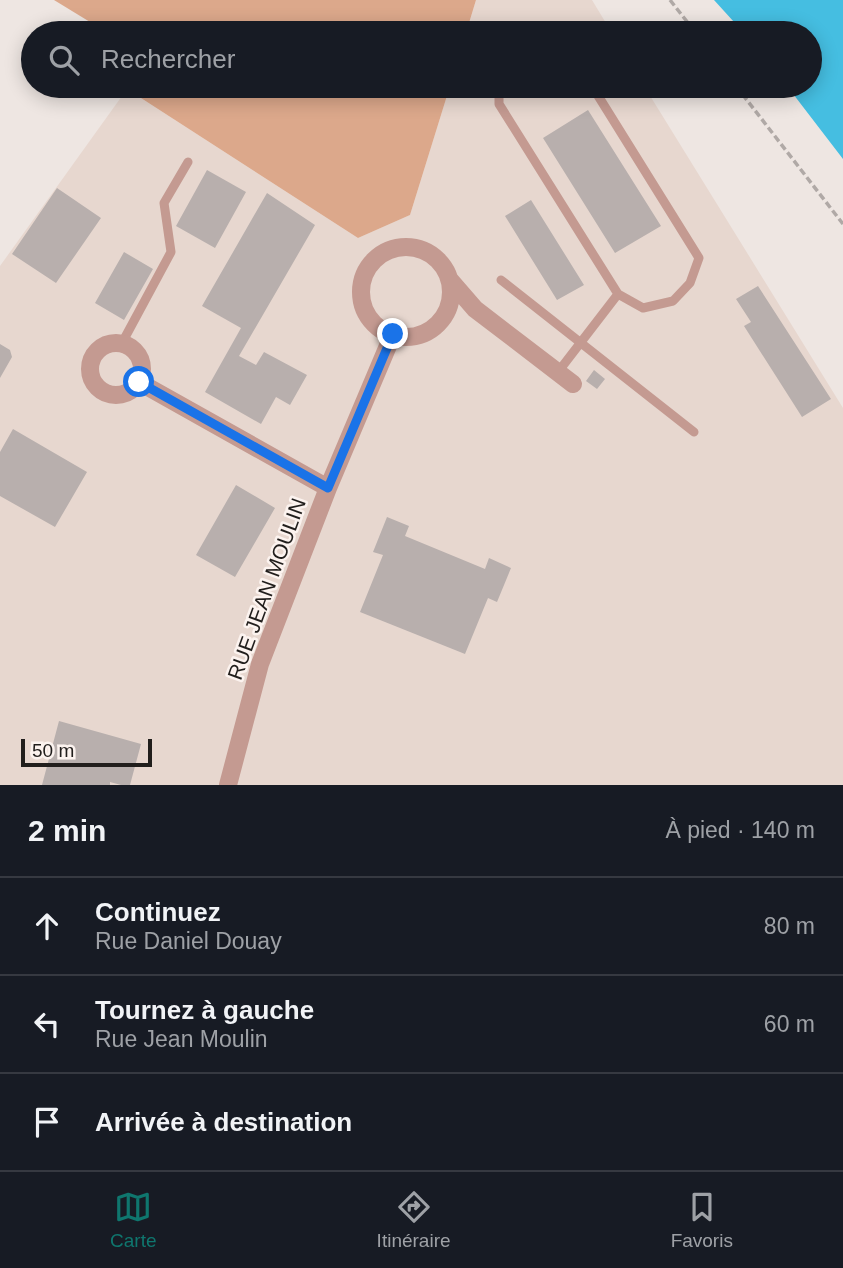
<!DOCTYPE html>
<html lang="fr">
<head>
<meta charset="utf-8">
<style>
	:root { --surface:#171b24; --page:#20242c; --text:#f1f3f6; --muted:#9ea1a6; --line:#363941; --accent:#0f766e }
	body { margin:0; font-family:Helvetica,sans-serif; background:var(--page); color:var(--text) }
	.scale { position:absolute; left:21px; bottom:18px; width:131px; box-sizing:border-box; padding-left:7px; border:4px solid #211e1c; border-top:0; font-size:19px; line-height:24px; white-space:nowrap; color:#211e1c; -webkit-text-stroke:5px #fcf3ef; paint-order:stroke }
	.stop { position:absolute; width:21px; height:21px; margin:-16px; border:5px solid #1a73e8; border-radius:50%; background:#fff }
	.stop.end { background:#1a73e8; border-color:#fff; box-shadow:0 2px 7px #0008 }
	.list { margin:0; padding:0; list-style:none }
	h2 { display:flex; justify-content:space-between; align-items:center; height:91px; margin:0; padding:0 28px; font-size:30px }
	h2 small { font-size:23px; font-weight:400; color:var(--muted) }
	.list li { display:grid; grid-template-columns:46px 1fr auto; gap:21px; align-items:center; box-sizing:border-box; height:98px; padding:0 28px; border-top:2px solid var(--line) }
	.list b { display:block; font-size:26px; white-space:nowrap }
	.list p { margin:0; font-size:23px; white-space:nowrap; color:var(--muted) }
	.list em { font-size:23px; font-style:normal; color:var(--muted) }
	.icon { flex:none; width:38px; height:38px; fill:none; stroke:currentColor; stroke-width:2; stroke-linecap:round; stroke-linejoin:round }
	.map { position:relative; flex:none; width:843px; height:785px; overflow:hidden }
	.search { position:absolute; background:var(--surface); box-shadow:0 4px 18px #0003; left:21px; right:21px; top:21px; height:77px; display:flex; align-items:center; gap:18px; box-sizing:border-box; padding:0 24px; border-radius:38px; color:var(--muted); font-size:26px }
	.sheet { height:385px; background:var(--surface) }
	nav { display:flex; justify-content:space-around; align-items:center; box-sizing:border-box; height:98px; border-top:2px solid var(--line); background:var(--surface); font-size:19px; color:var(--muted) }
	nav a { display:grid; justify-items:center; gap:4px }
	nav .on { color:var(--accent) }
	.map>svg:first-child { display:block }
</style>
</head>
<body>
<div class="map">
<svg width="843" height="785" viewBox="0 0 843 785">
	<rect width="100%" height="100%" fill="#eee6e2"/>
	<path fill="#e7d7cf" d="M476 0H592L612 33H466Z
		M450 86H644L843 408V785H0V266L127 89 358 238 410 215Z"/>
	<path fill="#dca88b" d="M54 0H476L466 33H108Z
		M128 86H450L410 215 358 238 127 89Z"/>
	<path fill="#45bee1" d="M714 0H843V159L787 86H810V33H744Z"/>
	<path fill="#b8afad" d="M588 110 661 226 615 253 543 138Z
		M207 170 246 192 215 248 176 226Z
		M57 188 101 218 56 283 12 254Z
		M267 193 315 225 239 356 256 365 264 352 307 375 290 405 276 397 261 424 205 392 241 328 202 306Z
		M531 200 584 285 557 300 505 216Z
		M124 252 153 269 124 320 95 303Z
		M758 286 831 399 802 417 744 326 751 322 736 299Z
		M0 344 10 350 12 357 0 378Z
		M594 370 605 379 597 389 586 381Z
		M13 429 87 472 55 527 0 496V452Z
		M236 485 275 508 235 577 196 555Z
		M387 517 409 526 405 536 485 569 489 558 511 568 497 602 488 598 465 654 360 612 383 555 373 552Z
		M59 721 141 744 130 785H121L110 782V785H42Z"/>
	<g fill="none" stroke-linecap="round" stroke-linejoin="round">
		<path stroke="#b0a9a6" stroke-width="3.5" stroke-dasharray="7 3.5" stroke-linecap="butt" d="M670 0 696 33
			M736 86 843 224"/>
		<path stroke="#c49a91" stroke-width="9" d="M499 86V104L618 294 643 308 673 301 690 283 699 258 592 86
			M501 280 694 432
			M122 343 171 252 164 203 188 162
			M558 372 618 294"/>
		<path stroke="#c49a91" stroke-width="18" d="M361 292a45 45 0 1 1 90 0a45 45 0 1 1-90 0Z
			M449 279 475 309 573 384
			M90 369a26 26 0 1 1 52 0a26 26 0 1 1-52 0Z
			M139 382 328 488
			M228 785 260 664 328 488 393 334"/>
	</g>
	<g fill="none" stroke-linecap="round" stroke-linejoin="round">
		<path stroke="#1a73e8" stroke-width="9" d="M139 382 328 488 393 334"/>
	</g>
	<g text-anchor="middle" stroke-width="5" stroke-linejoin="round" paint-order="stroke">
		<g font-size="21" fill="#211e1c" stroke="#fcf3ef">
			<text transform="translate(267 589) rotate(-70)" y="7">RUE JEAN MOULIN</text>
		</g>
	</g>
</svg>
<div class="scale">50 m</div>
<div class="stop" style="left:139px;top:382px"></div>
<div class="stop end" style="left:393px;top:334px"></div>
<div class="search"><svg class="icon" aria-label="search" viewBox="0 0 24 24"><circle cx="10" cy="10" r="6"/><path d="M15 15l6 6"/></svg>Rechercher</div>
</div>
<section class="sheet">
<h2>2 min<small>À pied · 140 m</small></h2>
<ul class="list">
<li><svg class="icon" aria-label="ahead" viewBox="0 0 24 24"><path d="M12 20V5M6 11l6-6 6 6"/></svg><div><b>Continuez</b><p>Rue Daniel Douay</p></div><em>80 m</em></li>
<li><svg class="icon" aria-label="left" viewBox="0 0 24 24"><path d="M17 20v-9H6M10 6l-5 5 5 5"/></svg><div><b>Tournez à gauche</b><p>Rue Jean Moulin</p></div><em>60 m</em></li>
<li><svg class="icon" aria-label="arrive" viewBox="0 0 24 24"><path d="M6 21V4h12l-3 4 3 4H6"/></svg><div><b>Arrivée à destination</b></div></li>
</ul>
</section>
<nav>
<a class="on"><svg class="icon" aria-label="map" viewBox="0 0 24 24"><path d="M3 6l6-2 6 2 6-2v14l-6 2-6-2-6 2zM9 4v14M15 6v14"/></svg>Carte</a>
<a><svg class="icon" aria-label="directions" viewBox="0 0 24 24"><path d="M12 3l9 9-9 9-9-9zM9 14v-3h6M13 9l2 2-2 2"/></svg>Itinéraire</a>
<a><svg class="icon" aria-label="saved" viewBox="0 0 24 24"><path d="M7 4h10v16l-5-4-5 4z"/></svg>Favoris</a>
</nav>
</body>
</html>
